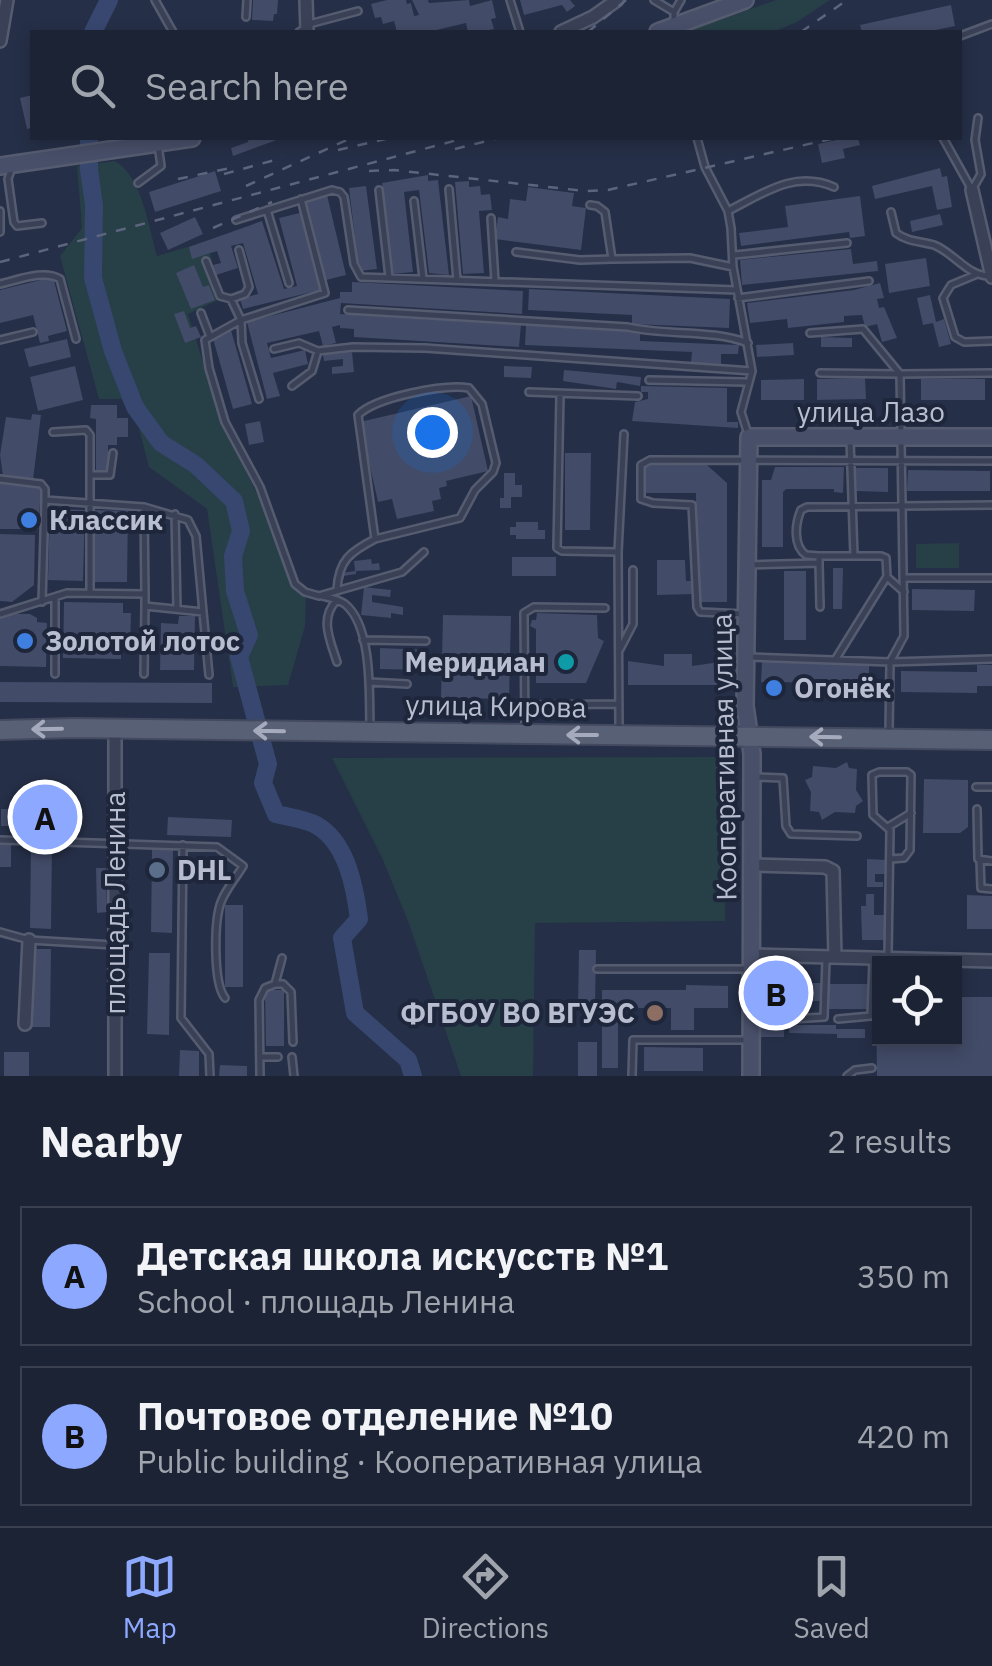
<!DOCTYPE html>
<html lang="en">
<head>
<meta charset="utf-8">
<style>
	:root { --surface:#1c2335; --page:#252b3d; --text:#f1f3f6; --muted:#a0a4ad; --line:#3a4050; --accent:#8da8ff }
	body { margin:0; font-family:"IBM Plex Sans",sans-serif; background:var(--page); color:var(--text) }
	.controls { position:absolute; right:30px; bottom:30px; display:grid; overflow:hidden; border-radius:0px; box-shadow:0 5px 15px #0003 }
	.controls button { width:90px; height:90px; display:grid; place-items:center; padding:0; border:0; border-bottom:2px solid var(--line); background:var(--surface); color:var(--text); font:50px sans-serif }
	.you { position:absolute; left:432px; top:432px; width:35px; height:35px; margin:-25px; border:8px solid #fff; border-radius:50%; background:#1a73e8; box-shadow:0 0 0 15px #1a73e833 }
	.badge { display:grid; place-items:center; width:65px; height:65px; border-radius:50%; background:var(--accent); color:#111; font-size:32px; font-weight:700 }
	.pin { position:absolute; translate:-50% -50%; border:5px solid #fff; box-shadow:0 2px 10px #0006 }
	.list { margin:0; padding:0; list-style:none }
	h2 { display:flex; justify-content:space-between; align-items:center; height:130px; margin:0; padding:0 40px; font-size:42px }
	h2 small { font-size:32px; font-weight:400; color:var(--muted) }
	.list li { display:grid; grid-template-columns:65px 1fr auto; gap:30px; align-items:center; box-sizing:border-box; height:140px; margin:0 20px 20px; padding:0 20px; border:2px solid var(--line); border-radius:0px }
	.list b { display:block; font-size:38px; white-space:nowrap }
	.list p { margin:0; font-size:32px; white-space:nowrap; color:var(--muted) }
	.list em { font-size:32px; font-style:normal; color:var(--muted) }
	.icon { flex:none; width:55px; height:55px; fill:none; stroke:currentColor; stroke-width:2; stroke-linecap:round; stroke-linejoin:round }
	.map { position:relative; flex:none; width:992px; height:1076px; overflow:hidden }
	.search { position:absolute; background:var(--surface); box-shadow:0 5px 15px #0003; left:30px; right:30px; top:30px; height:110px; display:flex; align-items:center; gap:25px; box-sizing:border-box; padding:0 35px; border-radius:0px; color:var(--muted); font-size:38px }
	.sheet { height:450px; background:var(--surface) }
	nav { display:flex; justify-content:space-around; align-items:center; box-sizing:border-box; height:140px; border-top:2px solid var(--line); background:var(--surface); font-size:28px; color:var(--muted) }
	nav a { display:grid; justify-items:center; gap:5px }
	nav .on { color:var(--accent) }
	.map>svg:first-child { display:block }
</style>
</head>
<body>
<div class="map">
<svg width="992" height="1076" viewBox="0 0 992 1076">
	<rect width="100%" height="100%" fill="#252f47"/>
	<path fill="#273f47" d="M776 0H830L797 22 773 32H686Z
		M115 161C142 176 149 228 157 256L207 241 221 299 188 314 222 423 267 514 286 570 294 586 306 595 305 626 288 685 233 687 207 509 149 467 137 421 121 399H99L60 256 82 228 77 166Z
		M959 543V568H916V544Z
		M723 757 725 921 535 923 533 1076H461L408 921 383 860 332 758Z"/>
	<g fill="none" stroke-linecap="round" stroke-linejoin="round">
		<path stroke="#37476f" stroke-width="18" d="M93 32 109 0
			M89 138V170L94 205 93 278 113 351 135 407 161 443 196 465 234 501 241 531 233 556 235 591 249 635 239 657 268 764 263 783 276 814C288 817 305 819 316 825 347 842 355 888 359 919L342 938 355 1013 408 1060 413 1076"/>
	</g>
	<path fill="#424b67" d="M253 0H278L277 14H274L273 21 252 20Z
		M387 0H406L407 4 411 3 414 16 419 15 412 0H428L429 3 469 0 470 6 492 0 496 18 491 19 494 29 479 32H468L466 23 428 32H397L394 21 383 24 381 17 375 18 371 4Z
		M520 0H570L575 6 567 12 562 5 524 15Z
		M951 5 955 26 926 32H862L860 25Z
		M32 95V128L27 129 20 98Z
		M249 138H282L233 156 231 148 248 142Z
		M846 138H858L860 145 843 149 845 158 822 163 818 144Z
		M940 168 942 177 947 176 952 207 937 210 932 186 875 199 872 186Z
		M215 171 221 191 155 212 149 192Z
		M428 175V181L438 180 449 275 429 273 419 190 404 192 413 272 393 274 382 183Z
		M469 181V187L480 186 481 195 490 194 492 210 479 211 484 273 463 274 455 182Z
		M366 186 377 269 359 271 349 188Z
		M528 187 574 193 572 206 586 208 581 250 495 239 498 217 508 219 510 199 526 201Z
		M327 195 346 275 326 280 306 200Z
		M860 196 865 236 850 238 849 232 741 246 739 233 788 227 785 206Z
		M300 213 320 290 243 309 240 299 258 294 243 243 231 246 238 268 216 275 213 265 221 263 217 251 192 259 189 247 262 221 284 289 297 286 279 218Z
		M940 214 943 225 912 232 910 221Z
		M195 217 203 234 168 250 160 233Z
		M851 249 853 264 877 261 878 271 742 285 740 260Z
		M926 258 930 286 889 293 885 264Z
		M194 265 203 287 209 285 215 300 191 309 176 273Z
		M53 277 67 331 48 336 49 341 40 343 33 315 0 323V290Z
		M352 282 523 291 522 314 341 303 340 314 521 325 519 347 354 337V329L340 328V325L332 327 336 343 323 346 319 331 267 343 271 358 305 350 308 364 273 373 280 396 267 399 247 322 340 298V292H352Z
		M880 283 884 298 877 299 879 308 884 307 897 338 882 342 877 324 865 327 862 315 844 316V322L788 328 787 319 750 323 747 303 854 290Z
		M529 289 730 299 729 328 632 324V315L528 310Z
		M930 295 936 322 944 319 951 344 939 347 933 323 923 325 917 298Z
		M184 311 190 328 196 326 201 337 185 343 174 314Z
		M526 325 640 330V341L739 345 738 354H721V364L691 363 692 352 525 345Z
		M231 330 252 404 233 409 212 335Z
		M821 337 852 338V347H821Z
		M67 339 71 357 29 367 24 349Z
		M793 343 794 355 757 357 756 345Z
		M352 352 354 372 332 374V367L343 366V359L324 361 323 355Z
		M75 366 83 400 38 411 30 377Z
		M504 366 532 367 531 378 504 377Z
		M564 370 641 377 640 386 617 382 616 389 563 381Z
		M865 378 866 399 817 400V379Z
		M804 379V400H761V380Z
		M921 379H985V400H921Z
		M641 386 727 388V422H738V428L632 421 635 402 648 399V392H641Z
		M471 396 488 471 446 481 447 486 439 488 441 499 432 501 434 511 397 519 392 499 378 502 360 422Z
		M91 405H117V418H128V437H117V445H108V470H96V419L90 418Z
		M32 414 41 415 33 480 3 476 0 455 6 417 31 420Z
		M260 421 264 442 249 445 245 424Z
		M565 453H591L590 530H565Z
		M645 465H707L727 483V602H696V493H645Z
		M775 467H844L843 493 834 492V489H786L783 492V547H762V480H771Z
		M855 468H888V492L855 491Z
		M908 470 990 471V491H907Z
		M504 473H515V485H522V497H511V508H500V498H504Z
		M0 482 41 488 38 529H0Z
		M50 509 85 510 83 581 48 580Z
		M95 510 128 511 127 582H94Z
		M516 522H538V530H545V539H516V535H510V527H516Z
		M0 534 35 535 34 585 12 602 0 601Z
		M512 557H556V576H512Z
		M371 559 372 564 379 563 380 570 356 571V574L343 576 342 573 355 571 354 561Z
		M657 560H685L686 581H693L694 594 657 595Z
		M833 568H843L842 609H833Z
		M784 571H806V640H784Z
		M364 587 391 590 390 597 372 595V602L403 607V615L391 613V618L361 615Z
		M912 589 975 590 974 611 912 610Z
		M64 602 123 603V613H131L130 651H121V659L63 658Z
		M537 613 597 615 598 638 604 641 586 683H536V629L530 626 532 620H536Z
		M5 614H30L37 618V622L47 623 46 667 0 666V616Z
		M443 615 511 616 509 699 441 698Z
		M179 616H195L194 670H160L161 623 178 624Z
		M380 648 427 650 426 670 380 669Z
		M664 654H692V666L727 661V685H628V661L664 666Z
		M762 662 869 663V683L761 682Z
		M977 665H992V686H977V693L901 692V671L977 672Z
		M0 682 212 683V703L0 702Z
		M847 762 849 768 857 769 856 790 863 801 856 806 855 813 835 812 822 820 819 812 810 811 811 792 805 780 812 777 813 766 836 768Z
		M924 779 968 780V827L960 833H923Z
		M1 809H53V826H1Z
		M168 817 232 820 231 837 167 835Z
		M0 843H11V867H0Z
		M31 846H52L51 929 30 928Z
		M152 848H173L172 933 151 932Z
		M867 859 886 860V874H875V882H883V887H867Z
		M96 868H106L107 912 97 913Z
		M866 894H874V915H886L885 940H862L861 906H866Z
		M967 895 992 896V929H967Z
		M225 905H243V987H225Z
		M30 949H51L50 1027H30Z
		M579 950H596L595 1006 578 1005Z
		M149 953H170L169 1035 147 1034Z
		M761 983H824V1001H784V1037H761Z
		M828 984H868V1009H828Z
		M686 985 728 986V1008H694V1030H671V1008H635V1012H618V1068H602V990H686Z
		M265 990H284V1046H266Z
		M876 994H880V1038H954V997H992V1076H877Z
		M789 1025H836V1029H865V1038H837V1034L789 1033Z
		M578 1042H597V1076H578Z
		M644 1047 703 1048V1071H644Z
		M180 1050 199 1051V1076H179Z
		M4 1052H29V1076H4Z
		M220 1065 247 1066V1076H219Z"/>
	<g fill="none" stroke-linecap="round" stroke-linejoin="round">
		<g stroke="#555c70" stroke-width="10">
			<path id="service" d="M155 0 173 32
				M510 0 520 32
				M654 0 674 12V23
				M674 12 681 0
				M246 17 247 0
				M299 32 313 23 358 11
				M960 36 992 24
				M697 138 705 167 728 211 731 228 733 267 752 371 741 412 748 434
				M943 138 972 190 981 174 975 140 978 118
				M12 167 8 179 14 222 17 226 42 223
				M138 183 161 166 158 145
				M449 189 457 280
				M379 190 389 277
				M301 199 325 293 241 320 205 340 209 368 225 422 260 487 295 584 305 592 319 596 402 572 424 552
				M414 201 423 278
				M590 205 597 206 605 212 612 259 690 258 733 267
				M267 210 289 283
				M0 211V232
				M728 211C764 193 794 170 834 187
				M891 212 896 233C908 242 920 241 934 245 954 253 967 275 988 276
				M491 218 495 281
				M236 220 332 190 340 192 344 197 354 264 361 277 737 290
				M516 252 580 260 612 259
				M735 255 847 243
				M206 261 220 296 231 299 241 320 242 343 259 399
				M975 275 951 285 943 298 955 337 964 342 992 341
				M0 284C18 280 44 269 60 279L76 339
				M738 298 869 281
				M231 299 245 294 249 287 239 250
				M348 310 628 327C667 336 711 329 748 343
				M201 313 209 334
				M810 333 863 329 900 374 992 373
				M0 340 33 332
				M274 349 299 343 318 351 353 347 425 348 752 371
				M820 373 900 374 904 636 890 662 889 733
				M649 380 746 382
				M292 386 312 371 318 351
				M529 392 638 396
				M560 394 557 548 562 551 618 552
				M53 432 86 430 90 435V593
				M850 440 854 556
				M91 475H110L113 453
				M0 479 41 484 45 489V500L144 507 188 520 196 536 203 612
				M144 507 145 594
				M175 514 177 609
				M819 556 806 555C793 546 795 524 801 510L807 507 992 505
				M819 563 820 607
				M748 565 819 563V556H881L886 558 887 577 904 592
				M904 578H992
				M337 589C339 560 350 552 375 539L358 415C376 397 444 384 469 388L482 404 496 463 493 472 475 490 460 518 375 539
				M322 596C330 598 338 599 345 604 373 627 369 696 370 728
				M42 602 45 500
				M0 614 67 593 145 594V606L203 612 209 675
				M745 614 700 612 697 607 692 505 653 503 641 499V465L650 460 992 461
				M363 640 426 641
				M620 649 633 624V570
				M750 657 890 662 992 659
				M835 660 886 578
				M337 662C330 640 319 618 337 600
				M55 674V599
				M144 674 145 606
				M369 682 407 684
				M525 705 619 704
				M619 730 618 552 624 434
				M525 732 524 613 534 607 605 608
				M755 777 783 778 786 826 791 834 857 836
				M976 787H992
				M977 809 978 859 992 861
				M888 827 911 813
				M0 840 217 847 243 866C236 878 226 889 221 902 214 921 213 983 225 998
				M183 845 181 1018 209 1054 210 1076
				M980 861 981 888 992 889
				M0 932 29 940 114 945
				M888 955 890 830 873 815 872 775 879 772H907L911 775 910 850 904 858 890 859
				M597 969H748
				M275 984H283L291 992 293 1042
				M792 1019 824 1017 826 960
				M838 1019 871 1016 873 961
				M260 1057H278
				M292 1057 294 1076
				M260 1076 259 1000 265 988 275 984 282 958
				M632 1076 633 1040H748
				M847 1076 855 1070 872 1068"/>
		</g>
		<g stroke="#555c70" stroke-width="16">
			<path id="minor" d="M306 0 307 32
				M561 32 593 17 617 0
				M0 41 7 0
				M972 190 992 277
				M752 865 825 867 833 871 835 957
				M752 955 992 961
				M25 1024 29 940
				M115 1076V729"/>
		</g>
		<g stroke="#555c70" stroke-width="20">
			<path id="secondary" d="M658 32 745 0
				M0 166 192 138
				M751 1076 752 754 745 706 749 437H992"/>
		</g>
		<g stroke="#434a5f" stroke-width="22">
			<path id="primary" d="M0 730 74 728 992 740"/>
		</g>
		<use href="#service" stroke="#3a4156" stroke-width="5"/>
		<use href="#minor" stroke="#3a4156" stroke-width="11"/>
		<use href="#secondary" stroke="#484f69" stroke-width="15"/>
		<use href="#primary" stroke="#586076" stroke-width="18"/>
		<path stroke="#5c657d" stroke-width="2.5" stroke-dasharray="10 10" stroke-linecap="butt" d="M588 32 626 0
			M801 32 847 0
			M455 149 499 138
			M338 150 390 138
			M369 171 394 170 585 191 608 190 835 138
			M224 174 282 158
			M178 179 235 167
			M246 186 351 138
			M213 228 272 202
			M0 262 465 138"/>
	</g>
	<defs><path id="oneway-shaft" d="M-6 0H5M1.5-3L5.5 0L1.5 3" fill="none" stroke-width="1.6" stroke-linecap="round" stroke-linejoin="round" transform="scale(2.5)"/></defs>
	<g stroke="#a5aabd">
		<use href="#oneway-shaft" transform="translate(47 729) rotate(179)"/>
		<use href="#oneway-shaft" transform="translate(269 731) rotate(-179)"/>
		<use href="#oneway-shaft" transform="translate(582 735) rotate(180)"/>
		<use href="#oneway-shaft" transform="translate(825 737) rotate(-179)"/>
	</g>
	<g fill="#3f7fe0" stroke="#1e263b" stroke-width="4">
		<circle cx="29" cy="520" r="10"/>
		<circle cx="25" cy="641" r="10"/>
		<circle cx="774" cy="688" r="10"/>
	</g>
	<circle fill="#0f9aa8" stroke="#1e263b" stroke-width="4" cx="566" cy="662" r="10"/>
	<circle fill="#5c6f8a" stroke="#1e263b" stroke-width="4" cx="157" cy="870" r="10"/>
	<circle fill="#8d6e63" stroke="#1e263b" stroke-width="4" cx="655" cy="1013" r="10"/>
	<g text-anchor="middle" stroke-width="8" stroke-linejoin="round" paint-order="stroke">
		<g font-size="28" fill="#b8bdcf" stroke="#1e263b">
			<text x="871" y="422">улица Лазо</text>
			<text transform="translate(496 706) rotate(1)" y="10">улица Кирова</text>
			<text transform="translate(724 757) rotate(-91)" y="10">Кооперативная улица</text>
			<text transform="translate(115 903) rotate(-90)" y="10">площадь Ленина</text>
		</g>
		<g font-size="28" font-weight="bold" fill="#b8bdcf" stroke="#1e263b" text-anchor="start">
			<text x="49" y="530">Классик</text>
			<text x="45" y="651">Золотой лотос</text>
			<text x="546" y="672" text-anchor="end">Меридиан</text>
			<text x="794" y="698">Огонёк</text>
			<text x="177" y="880">DHL</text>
			<text x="635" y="1023" text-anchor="end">ФГБОУ ВО ВГУЭС</text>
		</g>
	</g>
</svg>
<div class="controls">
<button><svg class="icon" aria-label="locate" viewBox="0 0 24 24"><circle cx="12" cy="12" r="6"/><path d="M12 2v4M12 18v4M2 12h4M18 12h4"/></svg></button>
</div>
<div class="you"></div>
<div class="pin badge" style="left:45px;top:817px">A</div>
<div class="pin badge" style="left:776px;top:993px">B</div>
<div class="search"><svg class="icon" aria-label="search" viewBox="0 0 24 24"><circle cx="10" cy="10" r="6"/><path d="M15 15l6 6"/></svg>Search here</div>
</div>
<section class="sheet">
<h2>Nearby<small>2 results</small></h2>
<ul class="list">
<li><span class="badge">A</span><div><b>Детская школа искусств №1</b><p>School · площадь Ленина</p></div><em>350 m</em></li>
<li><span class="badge">B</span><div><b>Почтовое отделение №10</b><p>Public building · Кооперативная улица</p></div><em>420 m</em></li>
</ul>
</section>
<nav>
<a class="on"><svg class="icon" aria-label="map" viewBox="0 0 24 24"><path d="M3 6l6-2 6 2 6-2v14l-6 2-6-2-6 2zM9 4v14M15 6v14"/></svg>Map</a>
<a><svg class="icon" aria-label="directions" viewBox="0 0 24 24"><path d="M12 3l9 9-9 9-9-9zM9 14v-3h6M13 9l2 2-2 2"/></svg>Directions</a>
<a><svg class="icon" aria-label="saved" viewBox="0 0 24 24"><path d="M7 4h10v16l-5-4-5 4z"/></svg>Saved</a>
</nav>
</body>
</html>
